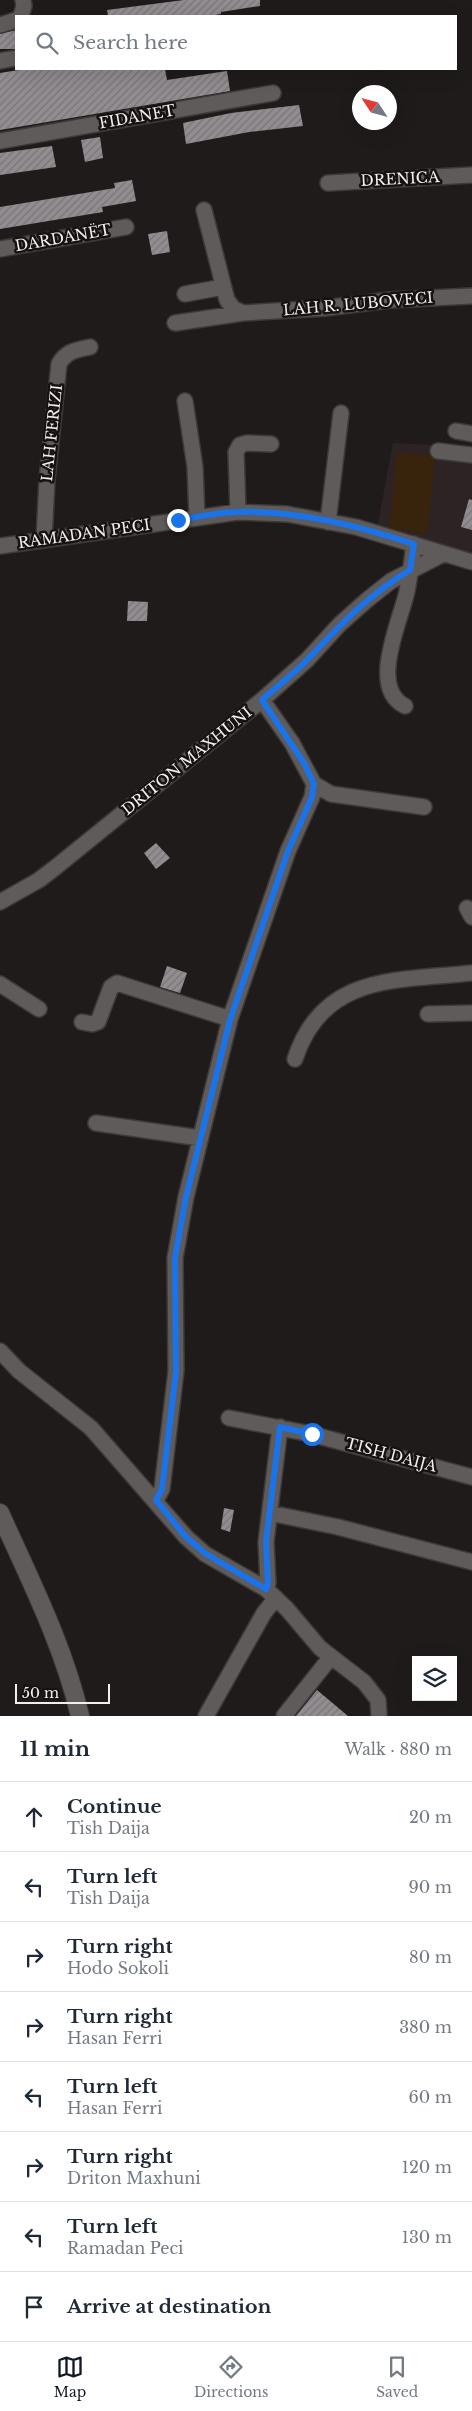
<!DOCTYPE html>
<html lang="en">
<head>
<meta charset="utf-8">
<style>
	:root { --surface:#fff; --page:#f2f2f3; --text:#1f2937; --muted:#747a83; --line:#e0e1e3; --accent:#111827 }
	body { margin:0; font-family:"Libre Baskerville",serif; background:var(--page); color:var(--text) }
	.controls { position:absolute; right:15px; bottom:15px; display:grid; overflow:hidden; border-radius:0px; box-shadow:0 5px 20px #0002 }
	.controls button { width:45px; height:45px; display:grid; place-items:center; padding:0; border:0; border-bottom:1px solid var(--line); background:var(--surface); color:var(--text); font:25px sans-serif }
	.compass { position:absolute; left:352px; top:85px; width:45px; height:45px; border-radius:50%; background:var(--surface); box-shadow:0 5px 20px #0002; rotate:306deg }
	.scale { position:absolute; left:15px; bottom:12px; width:95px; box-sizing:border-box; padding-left:5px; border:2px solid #f2eeef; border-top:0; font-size:14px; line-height:18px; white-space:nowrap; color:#f2eeef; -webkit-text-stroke:4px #161212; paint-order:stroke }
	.stop { position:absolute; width:15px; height:15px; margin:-11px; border:4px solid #1a73e8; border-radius:50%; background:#fff }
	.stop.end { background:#1a73e8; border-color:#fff; box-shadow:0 1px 5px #0008 }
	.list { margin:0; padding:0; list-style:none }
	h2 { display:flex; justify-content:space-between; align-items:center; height:65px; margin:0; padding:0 20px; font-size:21px }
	h2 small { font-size:16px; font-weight:400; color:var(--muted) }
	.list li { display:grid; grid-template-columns:32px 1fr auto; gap:15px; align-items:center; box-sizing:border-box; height:70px; padding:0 20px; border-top:1px solid var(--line) }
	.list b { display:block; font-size:19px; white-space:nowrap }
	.list p { margin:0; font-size:16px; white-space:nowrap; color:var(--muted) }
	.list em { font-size:16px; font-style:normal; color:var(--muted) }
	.icon { flex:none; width:28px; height:28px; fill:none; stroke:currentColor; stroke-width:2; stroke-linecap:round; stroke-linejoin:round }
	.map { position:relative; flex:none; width:472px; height:1716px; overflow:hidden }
	.search { position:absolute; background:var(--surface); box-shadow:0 5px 20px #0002; left:15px; right:15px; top:15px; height:55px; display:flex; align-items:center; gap:12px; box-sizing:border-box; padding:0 18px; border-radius:0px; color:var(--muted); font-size:19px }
	.sheet { height:625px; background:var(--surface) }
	nav { display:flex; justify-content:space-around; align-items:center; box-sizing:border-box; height:70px; border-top:1px solid var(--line); background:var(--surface); font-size:14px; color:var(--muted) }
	nav a { display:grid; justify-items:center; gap:2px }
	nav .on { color:var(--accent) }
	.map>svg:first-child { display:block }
</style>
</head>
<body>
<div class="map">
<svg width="472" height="1716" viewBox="0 0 472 1716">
	<defs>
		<pattern id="building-hatch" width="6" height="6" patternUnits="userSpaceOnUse" patternTransform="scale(1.25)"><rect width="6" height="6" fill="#928d90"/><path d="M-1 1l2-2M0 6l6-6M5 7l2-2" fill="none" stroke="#787477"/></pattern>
	</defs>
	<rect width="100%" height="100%" fill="#201b1b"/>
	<path fill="#2e2324" d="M393 443 472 447V554L377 529Z"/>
	<path fill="#38230d" d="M397 452 435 456 427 533 389 529Z"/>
	<path fill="url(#building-hatch)" d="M184 0H260V6L221 12V14L209 16H108L107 10Z
		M16 30V49H0V34Z
		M25 69H165L167 80 227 71 230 91 0 130V73Z
		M299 105 303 126 249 132 186 144 183 123 231 113Z
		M100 137 103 158 85 162 81 140Z
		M52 146 56 167 0 175V153Z
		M132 180 136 201 102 207 103 212 0 229V207L115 188 114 183Z
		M167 231 170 252 152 255 148 234Z
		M469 499 472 500V530L461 527Z
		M128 601 148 602 147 621H127Z
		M156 843 170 858 156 869 144 853Z
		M167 966 187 973 180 993 160 987Z
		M224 1508 234 1510 230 1532 221 1529Z
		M317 1690 348 1716H296Z"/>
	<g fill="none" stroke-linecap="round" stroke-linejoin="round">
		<g stroke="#3c3939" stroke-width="18">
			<path id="minor" d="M21 16 24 6 23 0
				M0 25 16 20
				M0 61 16 58
				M0 141 273 93
				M328 183 472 175
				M204 210 227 300 233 308 243 313 325 308 390 300 472 296
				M0 249 126 227
				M185 294 223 287
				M175 323 243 313
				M185 401 195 467 197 517
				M456 431 472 434
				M438 451 472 455
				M238 512 236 452 240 445 247 443 271 444
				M328 522 341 413
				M44 540 47 480 59 364C66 351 76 350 90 347
				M0 546 238 512 287 514 356 527 472 562
				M405 706C368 688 401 620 407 591 410 576 412 560 414 544
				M314 784 331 794 424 807
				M0 902 39 880 56 867 262 700 307 660 340 624 367 600 391 581 443 554
				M467 908 472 917
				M0 984 39 1009
				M428 1014 472 1013
				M82 1022 92 1024 98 1022 111 987 117 983 230 1019
				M295 1059C323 973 398 981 472 973
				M96 1123 200 1138
				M0 1351 19 1371 91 1428 186 1537 205 1554 266 1589 287 1609 320 1648 364 1682 378 1700 379 1716
				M229 1418 311 1434 472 1477
				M156 1500 162 1489 176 1371 175 1258 186 1197 230 1019 288 851 312 797 314 784 292 743 262 700
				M270 1513 338 1527 472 1562
				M266 1589 268 1583 266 1542 280 1427
				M206 1716 264 1613 276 1598
				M284 1716 330 1658"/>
		</g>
		<g stroke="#3c3939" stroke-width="20">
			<path id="tertiary" d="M0 1513C30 1580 63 1644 80 1716"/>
		</g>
		<use href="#minor" stroke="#605b5b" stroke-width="15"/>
		<use href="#tertiary" stroke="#605b5b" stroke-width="18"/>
	</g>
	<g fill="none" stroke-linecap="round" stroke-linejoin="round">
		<path stroke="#1a73e8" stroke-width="6" d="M178 520C198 517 218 512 238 512 296 510 360 526 414 544L410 570C367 596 342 623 308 659 294 674 277 686 262 700L304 763 314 784 312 797 288 851 230 1020 186 1197 175 1258 176 1372 162 1489 156 1500 186 1537 206 1554 266 1589 268 1583 266 1542 280 1427 312 1434"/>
	</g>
	<g text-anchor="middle" stroke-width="5" stroke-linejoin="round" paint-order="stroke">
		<g font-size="15" fill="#f2eeef" stroke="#161212">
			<text transform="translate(137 117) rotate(-10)" y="5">FIDANET</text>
			<text transform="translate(400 179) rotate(-3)" y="5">DRENICA</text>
			<text transform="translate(63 238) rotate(-10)" y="5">DARDANËT</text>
			<text transform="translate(358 304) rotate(-5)" y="5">LAH R. LUBOVECI</text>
			<text transform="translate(52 433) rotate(-84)" y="5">LAH FERIZI</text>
			<text transform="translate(84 534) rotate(-8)" y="5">RAMADAN PECI</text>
			<text transform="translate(187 761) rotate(-39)" y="5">DRITON MAXHUNI</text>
			<text transform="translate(391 1455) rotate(15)" y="5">TISH DAIJA</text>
		</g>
	</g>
</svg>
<div class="controls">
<button><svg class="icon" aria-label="layers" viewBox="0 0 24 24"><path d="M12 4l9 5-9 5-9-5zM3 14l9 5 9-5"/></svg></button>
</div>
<svg class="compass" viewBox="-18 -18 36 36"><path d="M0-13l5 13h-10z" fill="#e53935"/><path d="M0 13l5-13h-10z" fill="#747a83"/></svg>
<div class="scale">50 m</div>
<div class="stop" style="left:312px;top:1434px"></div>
<div class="stop end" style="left:178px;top:520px"></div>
<div class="search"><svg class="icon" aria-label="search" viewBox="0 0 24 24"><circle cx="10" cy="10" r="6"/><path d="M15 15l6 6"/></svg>Search here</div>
</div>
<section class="sheet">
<h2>11 min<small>Walk · 880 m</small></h2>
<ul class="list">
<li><svg class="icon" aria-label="ahead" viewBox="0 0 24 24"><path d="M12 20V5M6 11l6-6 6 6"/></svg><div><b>Continue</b><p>Tish Daija</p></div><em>20 m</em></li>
<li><svg class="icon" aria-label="left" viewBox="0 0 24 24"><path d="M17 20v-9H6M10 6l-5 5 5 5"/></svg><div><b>Turn left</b><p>Tish Daija</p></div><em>90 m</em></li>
<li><svg class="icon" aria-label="right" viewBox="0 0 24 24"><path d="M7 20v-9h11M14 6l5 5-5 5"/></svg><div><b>Turn right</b><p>Hodo Sokoli</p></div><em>80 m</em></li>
<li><svg class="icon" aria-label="right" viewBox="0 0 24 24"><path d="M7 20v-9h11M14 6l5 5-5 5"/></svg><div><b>Turn right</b><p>Hasan Ferri</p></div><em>380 m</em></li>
<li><svg class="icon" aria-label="left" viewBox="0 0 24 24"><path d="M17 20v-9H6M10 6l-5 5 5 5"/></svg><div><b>Turn left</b><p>Hasan Ferri</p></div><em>60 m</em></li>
<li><svg class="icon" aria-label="right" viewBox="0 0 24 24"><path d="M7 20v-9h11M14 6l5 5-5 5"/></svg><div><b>Turn right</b><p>Driton Maxhuni</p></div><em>120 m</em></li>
<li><svg class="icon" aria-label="left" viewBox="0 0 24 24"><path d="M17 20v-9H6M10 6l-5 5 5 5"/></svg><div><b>Turn left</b><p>Ramadan Peci</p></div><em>130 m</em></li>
<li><svg class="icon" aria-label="arrive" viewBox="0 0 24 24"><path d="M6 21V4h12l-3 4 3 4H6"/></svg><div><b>Arrive at destination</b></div></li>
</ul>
</section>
<nav>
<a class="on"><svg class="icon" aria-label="map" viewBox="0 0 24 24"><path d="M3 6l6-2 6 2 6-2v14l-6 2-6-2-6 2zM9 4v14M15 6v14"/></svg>Map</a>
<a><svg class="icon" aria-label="directions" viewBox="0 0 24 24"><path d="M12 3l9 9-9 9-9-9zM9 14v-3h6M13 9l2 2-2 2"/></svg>Directions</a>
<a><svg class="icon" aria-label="saved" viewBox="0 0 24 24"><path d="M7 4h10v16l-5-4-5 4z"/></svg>Saved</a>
</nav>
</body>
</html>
